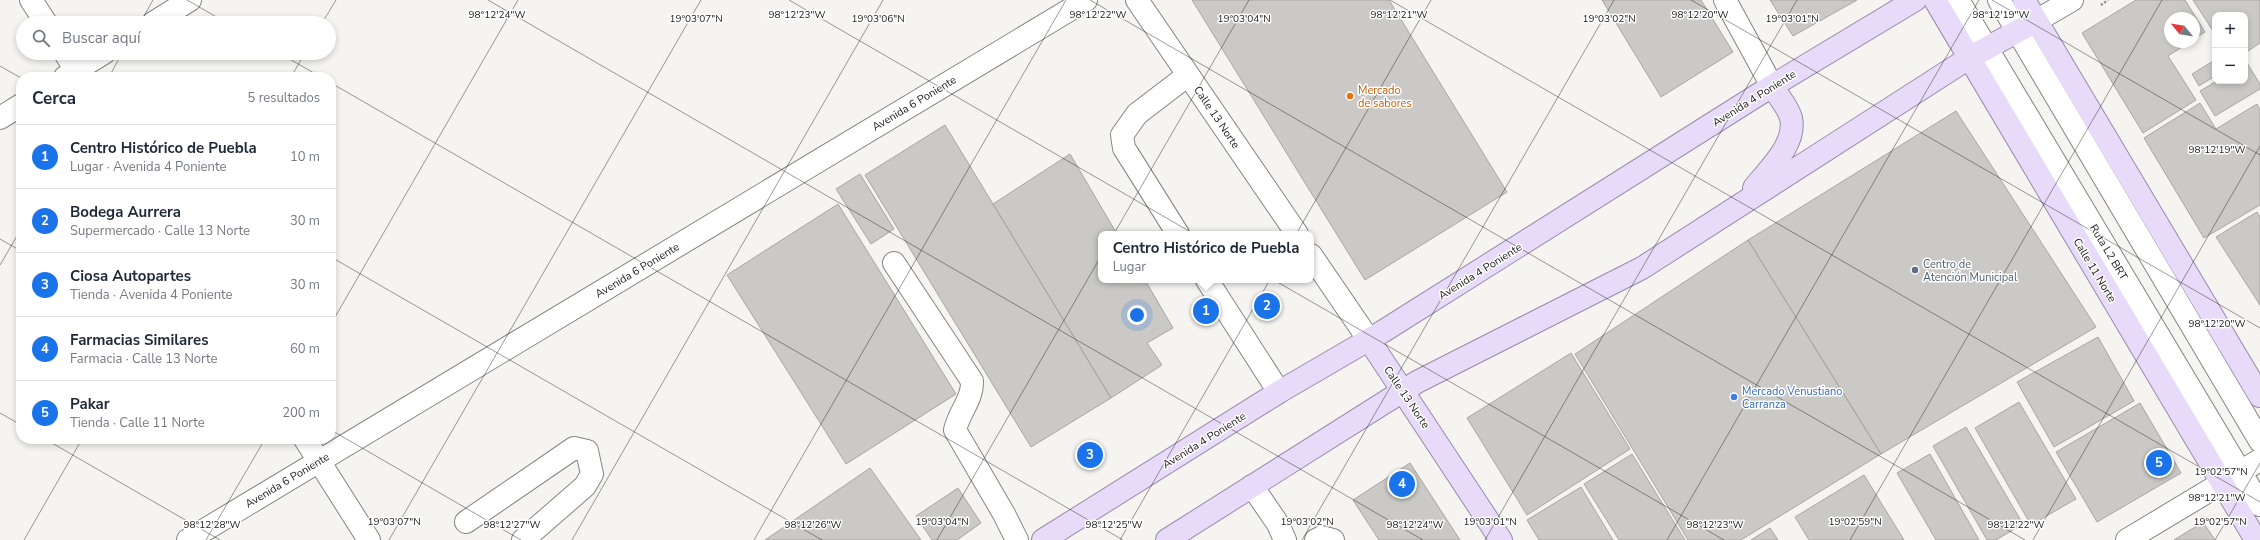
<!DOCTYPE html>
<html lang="es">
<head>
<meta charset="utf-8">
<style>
	:root { --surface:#fff; --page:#f2f2f3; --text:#1f2937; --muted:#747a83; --line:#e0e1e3; --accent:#1a73e8 }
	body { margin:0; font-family:"Nunito Sans",sans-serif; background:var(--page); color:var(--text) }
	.controls { position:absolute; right:12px; top:12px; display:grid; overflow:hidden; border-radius:8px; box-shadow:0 2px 6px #0003 }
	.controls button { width:36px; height:36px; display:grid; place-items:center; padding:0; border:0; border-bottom:1px solid var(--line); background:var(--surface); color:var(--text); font:20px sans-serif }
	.compass { position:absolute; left:2164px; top:12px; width:36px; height:36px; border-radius:50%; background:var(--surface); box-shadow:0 2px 6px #0003; rotate:300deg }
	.you { position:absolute; left:1137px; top:315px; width:14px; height:14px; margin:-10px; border:3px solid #fff; border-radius:50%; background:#1a73e8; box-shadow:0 0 0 6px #1a73e833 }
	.badge { display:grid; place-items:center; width:26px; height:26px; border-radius:50%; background:var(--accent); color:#fff; font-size:13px; font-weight:700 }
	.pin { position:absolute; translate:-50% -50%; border:2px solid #fff; box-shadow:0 1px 4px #0006 }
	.popup { position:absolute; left:1098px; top:231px; width:216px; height:52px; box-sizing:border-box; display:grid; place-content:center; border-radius:8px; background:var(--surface); filter:drop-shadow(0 1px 3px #0005); font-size:13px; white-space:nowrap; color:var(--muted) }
	.popup b { font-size:15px; color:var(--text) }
	.popup::after { content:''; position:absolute; left:50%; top:100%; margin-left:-8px; border:8px solid transparent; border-top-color:var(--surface) }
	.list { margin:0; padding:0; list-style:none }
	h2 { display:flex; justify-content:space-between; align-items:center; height:52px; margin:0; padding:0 16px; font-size:17px }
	h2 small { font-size:13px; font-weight:400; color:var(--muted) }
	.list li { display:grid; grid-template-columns:26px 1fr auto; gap:12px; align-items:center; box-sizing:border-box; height:64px; padding:0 16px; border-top:1px solid var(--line) }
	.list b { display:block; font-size:15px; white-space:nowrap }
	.list p { margin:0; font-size:13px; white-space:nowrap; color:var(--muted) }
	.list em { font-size:13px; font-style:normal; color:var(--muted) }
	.icon { flex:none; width:22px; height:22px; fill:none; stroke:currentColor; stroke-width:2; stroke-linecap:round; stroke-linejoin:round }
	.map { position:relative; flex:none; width:2260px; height:540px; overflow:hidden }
	.search { position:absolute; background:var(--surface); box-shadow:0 2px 6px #0003; left:16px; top:16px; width:320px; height:44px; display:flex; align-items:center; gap:10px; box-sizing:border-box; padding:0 14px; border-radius:22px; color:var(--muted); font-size:15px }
	.panel { position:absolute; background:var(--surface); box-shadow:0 2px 6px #0003; left:16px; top:72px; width:320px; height:372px; border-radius:16px }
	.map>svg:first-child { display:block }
</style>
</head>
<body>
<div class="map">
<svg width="2260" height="540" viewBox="0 0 2260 540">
	<rect width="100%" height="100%" fill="#f6f4f1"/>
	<path fill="#cbc9c6" stroke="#a8a6a4" d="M1192 0H1389L1507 192 1365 280Z
		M1602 0H1701L1733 52 1661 97Z
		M1770 0H1857L1793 36Z
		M2136 0H2185L2205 32 2194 39V18H2170V42H2190L2168 56 2196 100 2143 133 2082 33Z
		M2193 0H2260V43L2245 53V15H2215V34Z
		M2215 60V76L2199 86 2192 74Z
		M2247 63 2260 84V89L2215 116 2200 91 2217 81H2245V64Z
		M2200 103 2216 129 2257 104 2260 110V205L2204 238 2144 138Z
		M1956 111 2096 327 1881 454 1748 240Z
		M945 125 1111 398 1031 447 865 175Z
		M1070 154 1117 234H1101V280H1145L1173 328 1147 343 1162 365 1111 398 993 204Z
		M860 174 894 229 871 244 836 189Z
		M838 204 956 394 846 464 727 275Z
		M2257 212 2260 217V305L2216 237Z
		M1748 240 1881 454 1741 540H1688L1575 354Z
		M2098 337 2134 401 2054 447 2017 382Z
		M1571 353 1630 449 1527 515 1467 418Z
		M2019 402 2076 499 2031 525 1975 428Z
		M2140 403 2181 473 2097 522 2056 452Z
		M1966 427 2023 524 1996 540H1987L1933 446Z
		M1632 454 1685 540H1619L1584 484Z
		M1930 454 1979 540H1936L1897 473Z
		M1410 463 1460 540H1379L1353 500Z
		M870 468 921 540H765Z
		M1864 475 1904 540H1809L1795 517Z
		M1581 487 1613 540H1539L1527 520Z
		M958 488 981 523 957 540H932L916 516Z
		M2203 522 2215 540H2174Z
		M1770 528 1778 540H1751Z"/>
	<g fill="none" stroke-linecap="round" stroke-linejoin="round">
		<g stroke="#858481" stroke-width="24">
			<path id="minor" d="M31 0 46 23
				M1137 0 1297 234
				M1725 0 1772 86
				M1958 0 2260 505
				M1999 0 2260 441
				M2036 21 2072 0
				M153 23 190 0
				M65 53 80 77
				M65 77 104 53
				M0 118 21 105
				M1178 234 1124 148 1122 135 1137 114 1188 75
				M1311 255 1369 340
				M894 263 972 381C973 399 959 412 955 430L1004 514 1017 540
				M1207 280 1279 392
				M305 439 369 540
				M1252 486 1278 524 1285 540
				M466 522 574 448 587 451 592 474 585 486 523 540
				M188 540 1086 0
				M1316 540 1322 537 1333 540
				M2127 540 2260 460"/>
		</g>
		<g stroke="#988aab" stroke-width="24">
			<path id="major" d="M1935 0 2256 540
				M2024 0 2260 396
				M1754 188C1768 170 1797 144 1791 118 1788 107 1778 96 1772 86
				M1369 340 1501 540
				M1043 540 1279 392 1382 332 1772 86 1915 0
				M1167 540 1417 382 1642 268 1969 58 2036 21"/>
		</g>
		<path stroke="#8c8b89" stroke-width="2.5" stroke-dasharray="2 2" stroke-linecap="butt" d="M2101 5 2108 0"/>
		<use href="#minor" stroke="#fff" stroke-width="22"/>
		<use href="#major" stroke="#e8dbfa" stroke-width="22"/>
	</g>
	<path fill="none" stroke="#222120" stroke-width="1" stroke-opacity="0.45" d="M187 0 227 23M488 0 1423 540M789 0 1724 540M1090 0 2025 540M1390 0 2260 502M1691 0 2260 328M1992 0 2260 155M140 23 153 0M322 23 336 0M279 53 321 77M0 66 21 78M109 77 122 53M291 77 305 53M331 83 1123 540M0 239 21 251M331 257 822 540M0 265 21 229M331 324 518 0M0 413 21 425M331 430 521 540M45 439 220 540M24 540 82 439M206 540 265 439M389 540 701 0M572 540 883 0M754 540 1066 0M937 540 1249 0M1120 540 1431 0M1302 540 1614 0M1485 540 1797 0M1667 540 1979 0M1850 540 2162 0M2033 540 2260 146M2215 540 2260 463"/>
	<circle fill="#e8710a" stroke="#fff" stroke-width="1.5" cx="1350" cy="96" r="4"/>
	<circle fill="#5c6f8a" stroke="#fff" stroke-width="1.5" cx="1915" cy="270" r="4"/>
	<circle fill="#3f7fe0" stroke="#fff" stroke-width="1.5" cx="1734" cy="397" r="4"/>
	<g text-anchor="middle" stroke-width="3" stroke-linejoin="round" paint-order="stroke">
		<g font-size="11" fill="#c56008" stroke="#fff" text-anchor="start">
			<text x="1358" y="94">Mercado<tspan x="1358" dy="13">de sabores</tspan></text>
		</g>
		<g font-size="11" fill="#222120" stroke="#fff">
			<text transform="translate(1754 98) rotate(-32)" y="4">Avenida 4 Poniente</text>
			<text transform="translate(914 103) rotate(-31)" y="4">Avenida 6 Poniente</text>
			<text transform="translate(1217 117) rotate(56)" y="4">Calle 13 Norte</text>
			<text transform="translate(2109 252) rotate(59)" y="4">Ruta L2 BRT</text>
			<text transform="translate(637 270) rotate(-31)" y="4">Avenida 6 Poniente</text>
			<text transform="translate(2095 270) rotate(59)" y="4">Calle 11 Norte</text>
			<text transform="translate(1480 271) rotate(-32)" y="4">Avenida 4 Poniente</text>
			<text transform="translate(1407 397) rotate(56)" y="4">Calle 13 Norte</text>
			<text transform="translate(1204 440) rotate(-32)" y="4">Avenida 4 Poniente</text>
			<text transform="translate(287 480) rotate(-31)" y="4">Avenida 6 Poniente</text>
		</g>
		<g font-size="11" fill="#4e5e75" stroke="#fff" text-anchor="start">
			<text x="1923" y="268">Centro de<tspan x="1923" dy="13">Atención Municipal</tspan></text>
		</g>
		<g font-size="11" fill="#366cbe" stroke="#fff" text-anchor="start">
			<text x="1742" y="395">Mercado Venustiano<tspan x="1742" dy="13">Carranza</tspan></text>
		</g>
	</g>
	<g font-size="10" text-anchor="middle" fill="#222120" stroke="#fff" stroke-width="3" stroke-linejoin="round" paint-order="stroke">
		<text x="1700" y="18">98°12'20"W</text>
		<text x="2001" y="18">98°12'19"W</text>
		<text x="497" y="18">98°12'24"W</text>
		<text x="797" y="18">98°12'23"W</text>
		<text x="1098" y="18">98°12'22"W</text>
		<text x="1399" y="18">98°12'21"W</text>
		<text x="696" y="22">19°03'07"N</text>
		<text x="878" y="22">19°03'06"N</text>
		<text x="1244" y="22">19°03'04"N</text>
		<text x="1609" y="22">19°03'02"N</text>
		<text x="1792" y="22">19°03'01"N</text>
		<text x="2217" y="153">98°12'19"W</text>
		<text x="2217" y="327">98°12'20"W</text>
		<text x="2221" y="475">19°02'57"N</text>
		<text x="2217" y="501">98°12'21"W</text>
		<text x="394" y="525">19°03'07"N</text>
		<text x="942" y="525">19°03'04"N</text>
		<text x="1307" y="525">19°03'02"N</text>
		<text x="1490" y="525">19°03'01"N</text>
		<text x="1855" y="525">19°02'59"N</text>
		<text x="2220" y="525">19°02'57"N</text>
		<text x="212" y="528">98°12'28"W</text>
		<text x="512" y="528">98°12'27"W</text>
		<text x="813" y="528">98°12'26"W</text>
		<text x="1114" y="528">98°12'25"W</text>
		<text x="1415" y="528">98°12'24"W</text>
		<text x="1715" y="528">98°12'23"W</text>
		<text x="2016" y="528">98°12'22"W</text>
	</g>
</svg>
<div class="controls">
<button>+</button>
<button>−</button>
</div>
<svg class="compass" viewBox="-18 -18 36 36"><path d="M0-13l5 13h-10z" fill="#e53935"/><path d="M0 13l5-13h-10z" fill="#747a83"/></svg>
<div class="you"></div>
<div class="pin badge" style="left:1206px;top:311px">1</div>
<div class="popup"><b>Centro Histórico de Puebla</b>Lugar</div>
<div class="pin badge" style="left:1267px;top:306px">2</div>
<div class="pin badge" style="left:1090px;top:455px">3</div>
<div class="pin badge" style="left:1402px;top:484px">4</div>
<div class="pin badge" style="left:2159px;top:463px">5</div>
<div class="search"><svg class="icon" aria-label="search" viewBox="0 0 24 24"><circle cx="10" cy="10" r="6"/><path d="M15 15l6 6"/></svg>Buscar aquí</div>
<section class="panel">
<h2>Cerca<small>5 resultados</small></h2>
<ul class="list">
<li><span class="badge">1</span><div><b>Centro Histórico de Puebla</b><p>Lugar · Avenida 4 Poniente</p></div><em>10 m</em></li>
<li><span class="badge">2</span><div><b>Bodega Aurrera</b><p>Supermercado · Calle 13 Norte</p></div><em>30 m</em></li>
<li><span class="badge">3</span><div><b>Ciosa Autopartes</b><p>Tienda · Avenida 4 Poniente</p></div><em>30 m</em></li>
<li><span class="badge">4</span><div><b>Farmacias Similares</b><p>Farmacia · Calle 13 Norte</p></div><em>60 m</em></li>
<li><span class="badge">5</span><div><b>Pakar</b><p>Tienda · Calle 11 Norte</p></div><em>200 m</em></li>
</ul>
</section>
</div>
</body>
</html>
